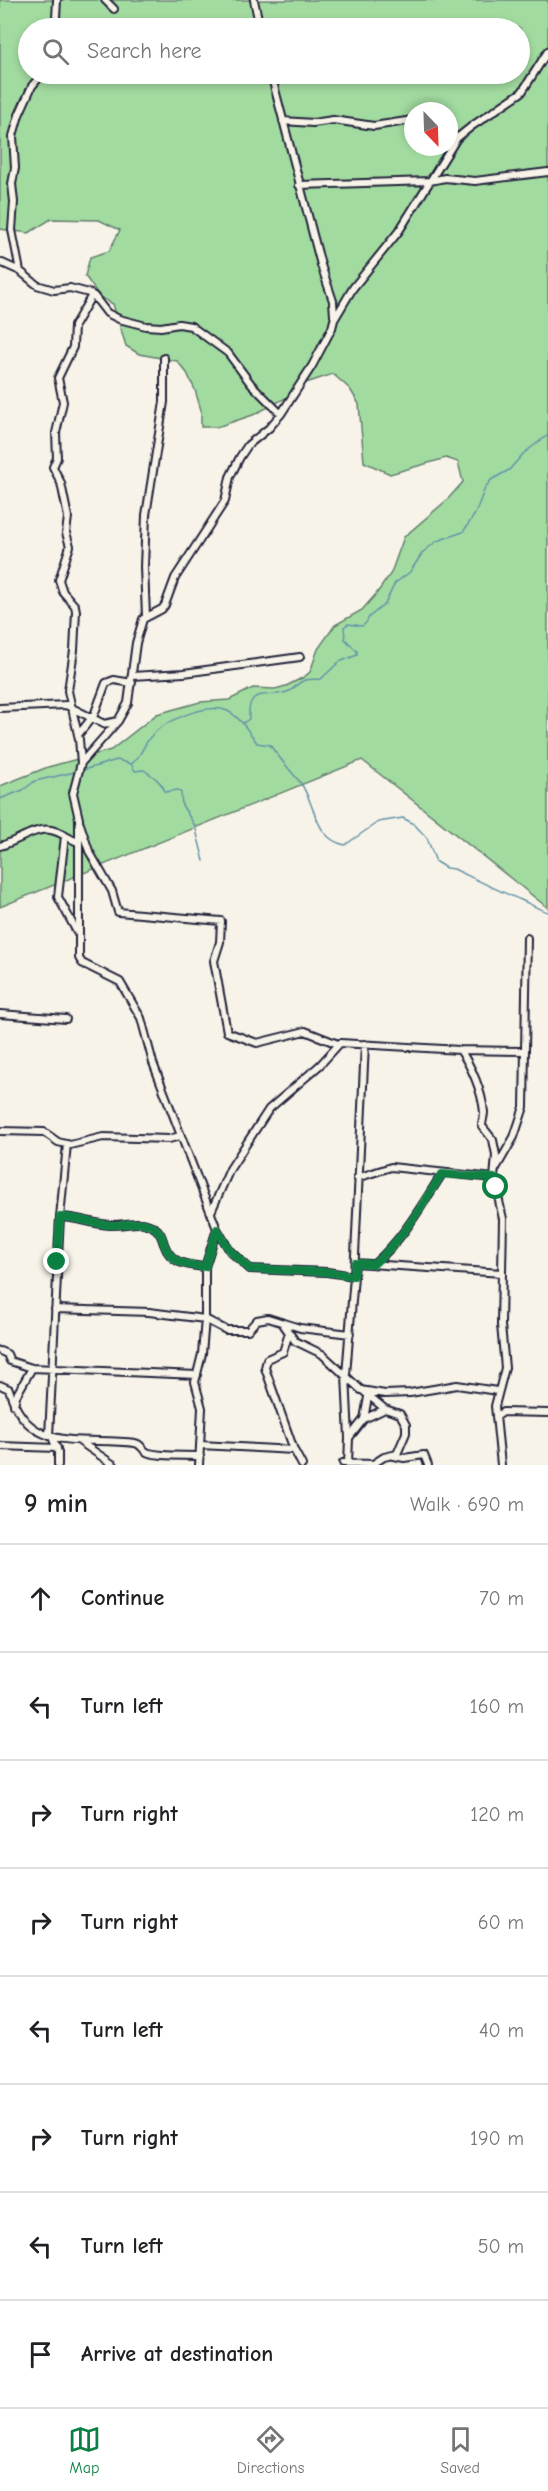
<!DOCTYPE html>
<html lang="en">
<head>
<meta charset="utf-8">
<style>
	:root { --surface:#fff; --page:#f6f6f6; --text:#202124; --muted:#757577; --line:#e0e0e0; --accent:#0b8043 }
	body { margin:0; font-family:"Comic Neue",sans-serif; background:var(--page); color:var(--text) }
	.compass { position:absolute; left:404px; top:102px; width:54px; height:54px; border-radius:50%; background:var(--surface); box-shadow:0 3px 9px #0003; rotate:157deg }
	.stop { position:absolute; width:18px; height:18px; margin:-14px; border:4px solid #0b8043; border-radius:50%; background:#fff }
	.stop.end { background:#0b8043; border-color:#fff; box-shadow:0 2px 6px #0008 }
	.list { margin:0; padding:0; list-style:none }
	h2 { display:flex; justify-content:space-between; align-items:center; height:78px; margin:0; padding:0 24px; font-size:26px }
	h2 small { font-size:20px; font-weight:400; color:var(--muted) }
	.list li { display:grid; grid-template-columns:39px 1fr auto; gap:18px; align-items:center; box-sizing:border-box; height:108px; padding:0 24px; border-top:2px solid var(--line) }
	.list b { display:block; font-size:22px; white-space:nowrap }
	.list em { font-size:20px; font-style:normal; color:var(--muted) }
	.icon { flex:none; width:33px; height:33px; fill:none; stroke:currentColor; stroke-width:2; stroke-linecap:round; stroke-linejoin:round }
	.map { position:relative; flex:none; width:548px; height:1465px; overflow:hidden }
	.search { position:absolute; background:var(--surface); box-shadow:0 3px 9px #0003; left:18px; right:18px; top:18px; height:66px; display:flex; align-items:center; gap:15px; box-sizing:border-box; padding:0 21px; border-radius:33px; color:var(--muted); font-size:22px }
	.sheet { height:942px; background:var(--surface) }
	nav { display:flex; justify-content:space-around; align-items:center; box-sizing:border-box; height:84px; border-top:2px solid var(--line); background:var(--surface); font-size:16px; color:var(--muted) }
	nav a { display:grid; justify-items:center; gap:3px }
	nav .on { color:var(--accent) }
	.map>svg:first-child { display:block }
</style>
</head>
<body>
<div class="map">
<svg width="548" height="1465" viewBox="0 0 548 1465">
	<rect width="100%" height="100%" fill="#f7f3e8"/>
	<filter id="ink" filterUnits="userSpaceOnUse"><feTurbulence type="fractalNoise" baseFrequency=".0167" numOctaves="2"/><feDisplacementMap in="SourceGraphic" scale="12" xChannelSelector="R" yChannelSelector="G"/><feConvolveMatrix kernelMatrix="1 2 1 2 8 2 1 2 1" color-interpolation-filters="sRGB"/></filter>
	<g filter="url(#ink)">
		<path fill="#a2dba0" stroke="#627e6e" stroke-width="1.5" fill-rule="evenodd" d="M0 0H548V908L362 760 0 907V786L48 767 111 750 157 714 200 702 229 700 253 688 275 689 286 686 304 677 310 672 318 649 335 625 362 610 377 593 391 573 404 537 447 500 463 482 458 462 446 458 390 474 364 462 359 404 350 389 333 374 300 385 286 398 253 415 217 427H201V410L195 390 187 373 177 361 139 354 126 346 113 304 100 297 85 276 90 257 109 251 120 230 99 220 51 219 29 233 0 229ZM28 28H520V74H28ZM413 111H449V147H413Z"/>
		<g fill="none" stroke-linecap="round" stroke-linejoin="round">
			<path stroke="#6492a8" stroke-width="1.5" d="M243 723 249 719C247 685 267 699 287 692 294 690 297 683 303 681 308 678 315 680 321 679L339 662 357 655V651L345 639 344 627 348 624 362 626 366 623 369 617 385 604 395 583 410 572 423 552 437 541 463 532 475 514 485 488 491 480 509 470 524 453 548 435
				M131 764 135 771 144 770C153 776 163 783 165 792L178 790 181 793 182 805 195 826 204 861
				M83 770 117 760 131 764C142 757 143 744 152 735 166 720 205 704 225 710 238 714 249 732 257 743L270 745C279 758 290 770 300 782 316 804 314 839 345 845L378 822 403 818 414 824 427 838 436 862 446 868 454 869C477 880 499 891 521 900 531 904 538 909 548 912
				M0 799 23 790 35 781 75 772"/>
			<g stroke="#22223b" stroke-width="10">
				<path id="minor" d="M105 0 114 9
					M254 0 260 28
					M52 28 56 18 57 0
					M271 74 321 265 333 301 334 316
					M283 121 313 123 333 120 374 126 413 120
					M449 132 457 138
					M299 185 430 181 445 178 475 181 548 172
					M0 262 20 271 37 285 54 290 70 288 89 293 94 296 107 313 119 319 146 326 161 327 179 324 191 326 228 353 251 384 281 414
					M20 271 12 230 14 202 12 184 15 168 13 136 19 115 32 86 42 74
					M146 616 144 567 146 515 164 402V358
					M132 676 184 673 300 657
					M0 708 66 705 104 724 118 721
					M78 735 94 715 106 683 114 680 132 683
					M81 763 79 739 68 691 74 650 76 611 75 606 63 592 59 580 70 546 66 533 68 517 61 483 53 467 57 458 56 433 63 402 58 378 73 347 74 326 92 295
					M80 824 89 851 112 891 118 912 221 921 220 942 214 961 227 1032 257 1043 305 1031 338 1044
					M65 836 58 897 77 932
					M0 846C17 842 34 827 51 830 61 832 69 839 78 842
					M0 1014 66 1019
					M460 1050 525 1051
					M0 1131 44 1132 58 1142 70 1145 103 1137 169 1139 180 1136
					M495 1170 514 1137 524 1107 527 938
					M357 1178 391 1167 494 1178
					M211 1212 230 1169 269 1109 320 1065 340 1043 460 1050C472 1067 482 1092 484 1112 484 1117 482 1121 482 1126L493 1140 496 1155 494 1178 503 1219 501 1325 505 1368 495 1406 501 1465
					M60 1217C77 1217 92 1224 110 1225 126 1226 140 1218 155 1228 161 1232 162 1238 164 1244 171 1264 186 1265 205 1267
					M355 1263 502 1273
					M374 1264C403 1239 422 1205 442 1174
					M354 1276 327 1272 250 1269 230 1251 217 1229 153 1063 141 1018 120 982 82 963 79 958V819L73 793 81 763 118 721 128 703 136 643 143 619 162 609 165 605 175 578 225 501 230 477 240 457 248 445 269 428 281 414 312 366 332 328 334 320 353 288 399 231 457 138 472 126 522 92 548 51
					M55 1309 149 1312 205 1319 226 1330H248L257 1320 268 1318 300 1328 350 1334
					M283 1324 295 1341 322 1354 361 1390 385 1394 410 1393 457 1385 497 1391
					M289 1333 283 1352 267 1359 265 1368 294 1450 302 1465
					M0 1351 7 1354 10 1361 32 1368 197 1375
					M0 1385 9 1389C27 1455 82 1436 135 1443 142 1444 142 1451 149 1453 164 1457 184 1455 200 1456
					M14 1405 16 1396 32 1368
					M496 1417 503 1412 548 1413
					M364 1419 368 1397
					M49 1436 60 1217 67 1144
					M52 1437 58 1452V1465
					M349 1438 364 1419 385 1409
					M79 1441 114 1465
					M200 1445 294 1450
					M0 1446 57 1448
					M394 1456 404 1458 424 1455 428 1465
					M343 1463 373 1464 384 1457 397 1454 406 1433V1425L400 1414 385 1409 362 1390
					M348 1464 349 1438 346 1375 354 1276 365 1044
					M199 1465 202 1408 195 1382 202 1354 205 1319V1267L217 1229"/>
			</g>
			<use href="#minor" stroke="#f7f3e8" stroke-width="6"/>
		</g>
	</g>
	<g fill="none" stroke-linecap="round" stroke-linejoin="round" filter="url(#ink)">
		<path stroke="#0b8043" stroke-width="8" d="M57 1262 60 1217C77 1217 92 1224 110 1225 126 1226 141 1218 155 1228 161 1232 162 1238 164 1244 171 1264 186 1265 205 1267L217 1229 230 1251 250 1269 327 1272 354 1276 355 1263 374 1264C403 1239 422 1205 442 1174L494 1178 496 1187"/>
	</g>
</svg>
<svg class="compass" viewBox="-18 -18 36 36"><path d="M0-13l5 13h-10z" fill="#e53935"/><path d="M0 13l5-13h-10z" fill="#757577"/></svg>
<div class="stop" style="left:496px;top:1187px"></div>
<div class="stop end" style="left:57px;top:1262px"></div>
<div class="search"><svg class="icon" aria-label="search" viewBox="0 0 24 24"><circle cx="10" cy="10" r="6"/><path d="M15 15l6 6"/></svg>Search here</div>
</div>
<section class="sheet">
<h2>9 min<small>Walk · 690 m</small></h2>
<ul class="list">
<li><svg class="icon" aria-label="ahead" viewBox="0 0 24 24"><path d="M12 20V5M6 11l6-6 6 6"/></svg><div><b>Continue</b></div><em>70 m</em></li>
<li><svg class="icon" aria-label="left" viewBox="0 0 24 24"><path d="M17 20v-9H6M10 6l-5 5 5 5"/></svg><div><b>Turn left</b></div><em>160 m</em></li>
<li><svg class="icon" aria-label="right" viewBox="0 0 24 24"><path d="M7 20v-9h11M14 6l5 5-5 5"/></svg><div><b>Turn right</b></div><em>120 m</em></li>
<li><svg class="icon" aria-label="right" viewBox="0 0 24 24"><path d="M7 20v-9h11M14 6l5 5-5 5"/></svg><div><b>Turn right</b></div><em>60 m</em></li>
<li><svg class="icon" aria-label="left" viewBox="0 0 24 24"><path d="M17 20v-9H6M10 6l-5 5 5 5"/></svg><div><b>Turn left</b></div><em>40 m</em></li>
<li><svg class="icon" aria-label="right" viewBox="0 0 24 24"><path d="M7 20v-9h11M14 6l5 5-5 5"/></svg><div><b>Turn right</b></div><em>190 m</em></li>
<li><svg class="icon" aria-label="left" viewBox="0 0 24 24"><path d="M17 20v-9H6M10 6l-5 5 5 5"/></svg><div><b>Turn left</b></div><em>50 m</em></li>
<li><svg class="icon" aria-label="arrive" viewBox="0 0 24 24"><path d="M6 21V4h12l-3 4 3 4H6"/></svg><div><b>Arrive at destination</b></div></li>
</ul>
</section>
<nav>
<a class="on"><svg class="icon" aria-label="map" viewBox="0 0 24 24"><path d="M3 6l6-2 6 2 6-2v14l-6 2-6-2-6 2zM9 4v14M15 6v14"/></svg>Map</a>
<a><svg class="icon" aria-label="directions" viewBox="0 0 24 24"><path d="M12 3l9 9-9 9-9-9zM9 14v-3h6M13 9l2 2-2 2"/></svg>Directions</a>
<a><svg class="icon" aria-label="saved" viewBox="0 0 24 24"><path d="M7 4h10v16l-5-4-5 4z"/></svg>Saved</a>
</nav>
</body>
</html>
